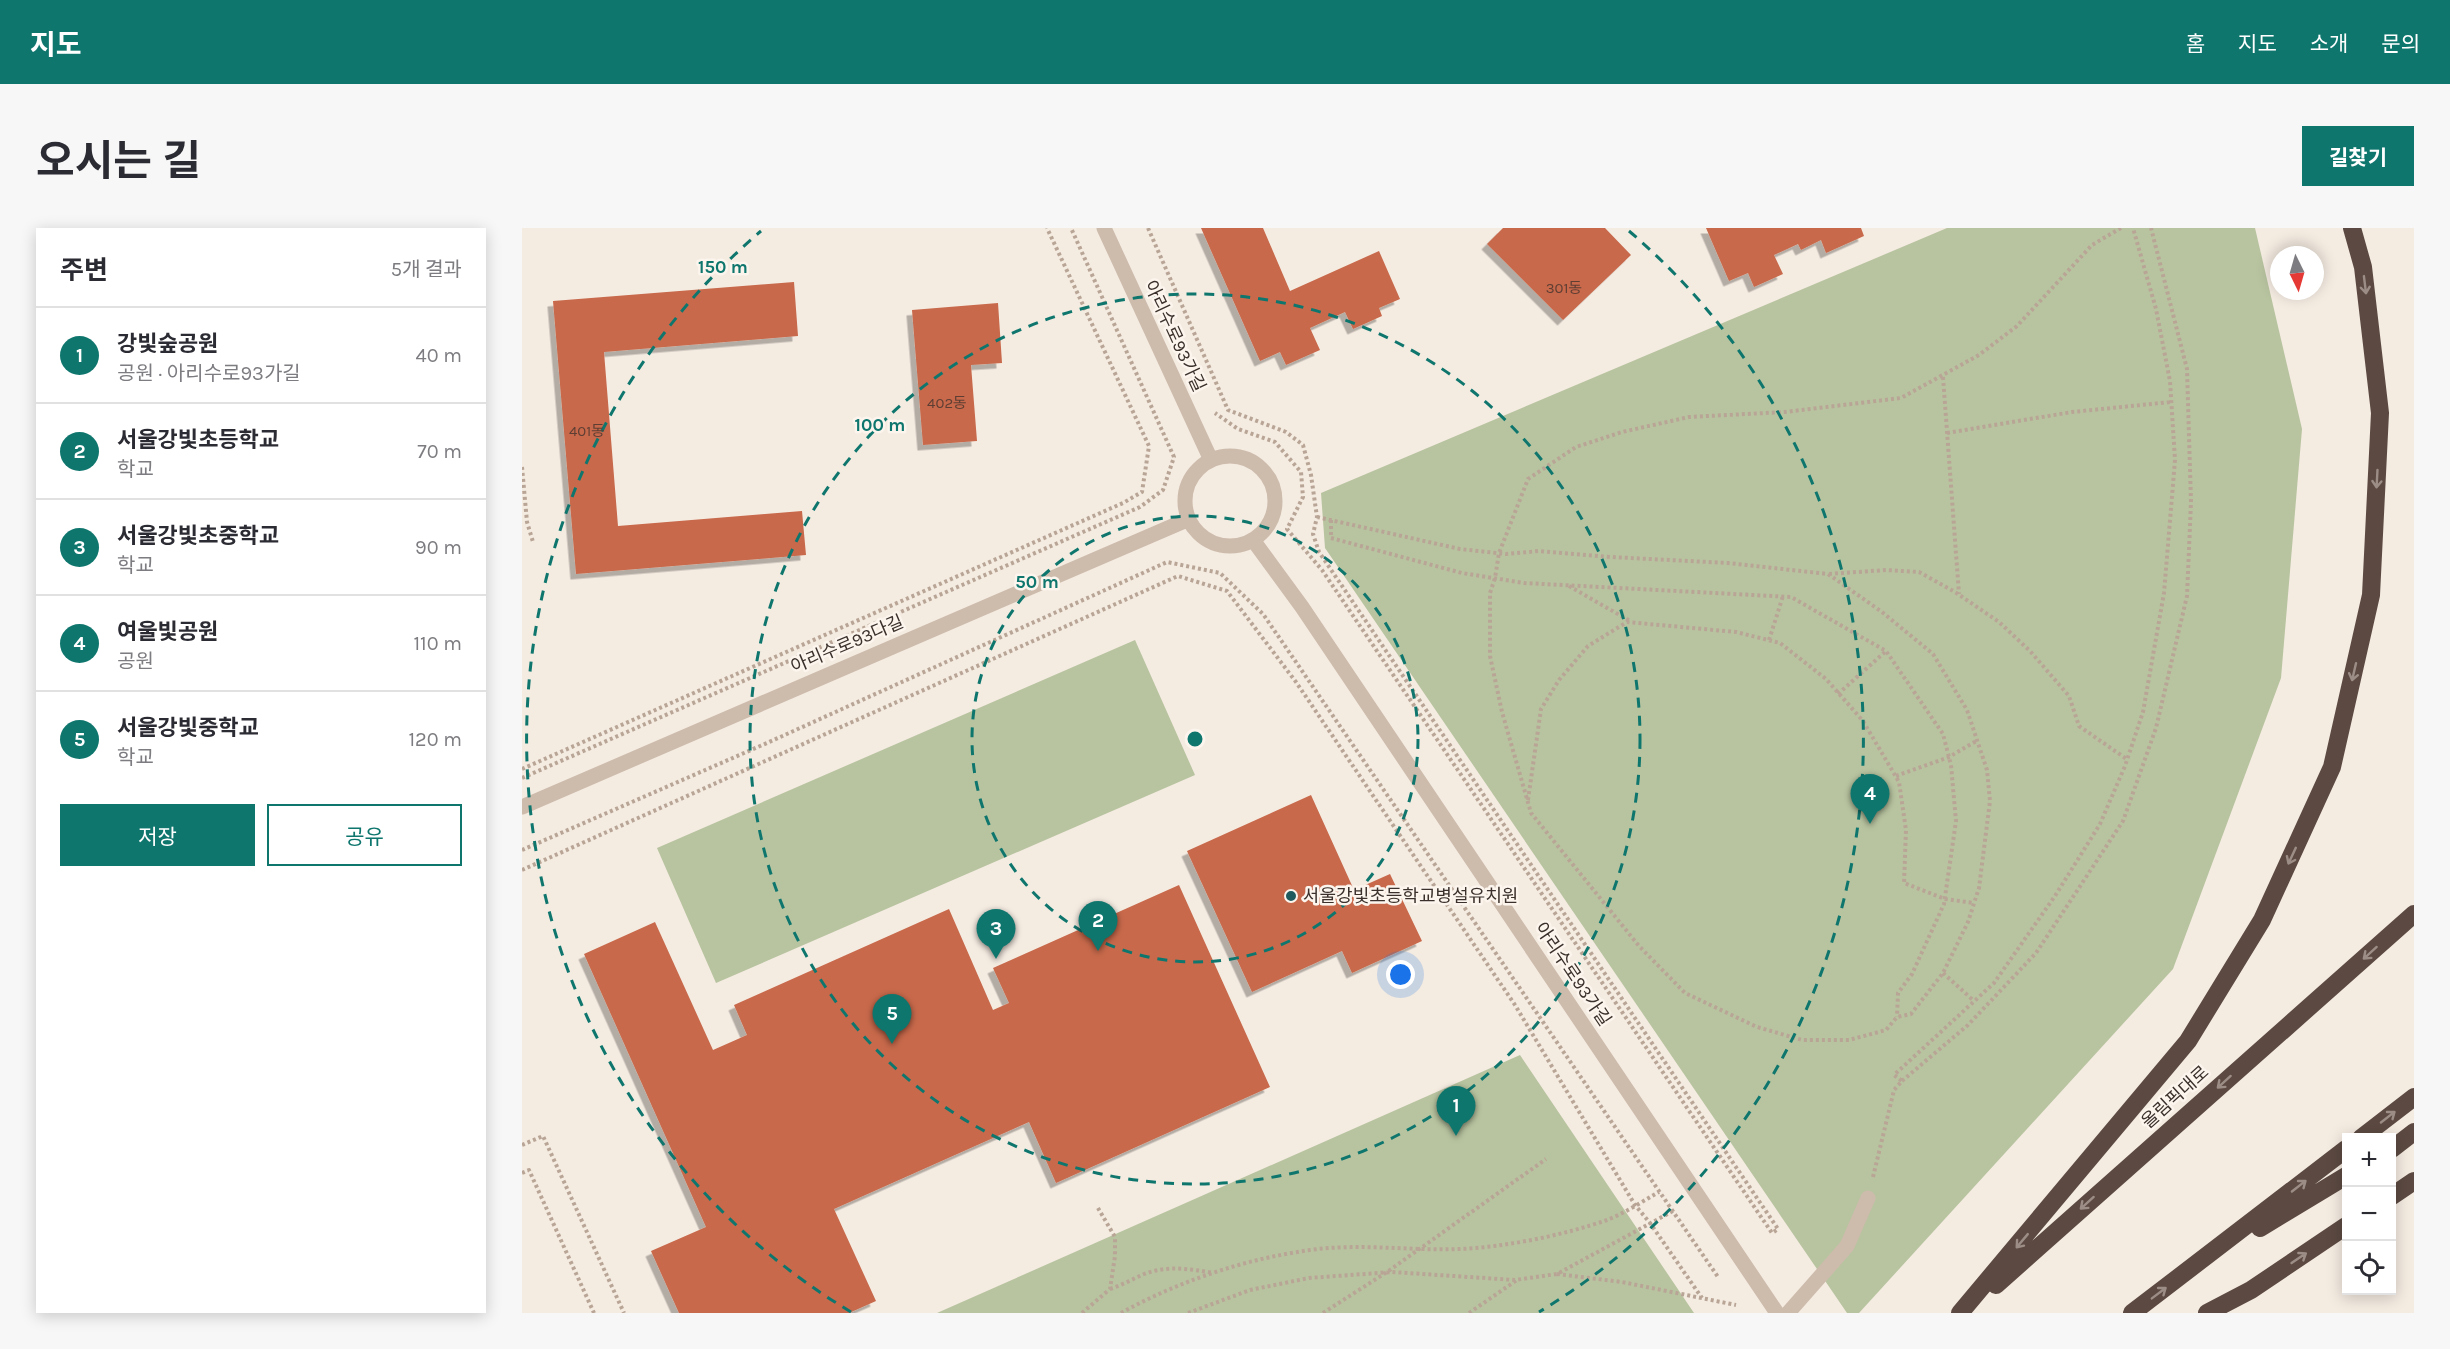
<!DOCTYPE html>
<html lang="ko">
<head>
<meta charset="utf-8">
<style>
	:root { --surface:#fff; --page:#f7f7f7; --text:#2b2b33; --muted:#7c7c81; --line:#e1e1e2; --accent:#0f766e }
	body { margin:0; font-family:Karla,"Noto Sans KR",sans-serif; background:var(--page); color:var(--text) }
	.controls { position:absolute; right:18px; bottom:18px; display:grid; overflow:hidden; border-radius:0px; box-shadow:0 3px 15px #0003 }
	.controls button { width:54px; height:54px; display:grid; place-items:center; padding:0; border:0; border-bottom:2px solid var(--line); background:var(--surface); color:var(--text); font:30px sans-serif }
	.compass { position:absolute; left:1748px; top:18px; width:54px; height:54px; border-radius:50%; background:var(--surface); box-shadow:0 3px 15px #0003; rotate:175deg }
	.you { position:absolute; left:879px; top:747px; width:21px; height:21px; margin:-15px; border:4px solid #fff; border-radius:50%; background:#1a73e8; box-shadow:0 0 0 9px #1a73e833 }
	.badge { display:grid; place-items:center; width:39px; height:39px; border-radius:50%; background:var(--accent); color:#fff; font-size:20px; font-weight:700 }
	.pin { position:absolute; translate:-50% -50px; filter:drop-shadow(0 2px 3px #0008) }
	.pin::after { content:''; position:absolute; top:32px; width:21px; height:18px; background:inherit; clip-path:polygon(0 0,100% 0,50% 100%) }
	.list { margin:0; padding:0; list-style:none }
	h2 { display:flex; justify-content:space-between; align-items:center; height:78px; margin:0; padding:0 24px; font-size:26px }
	h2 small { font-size:20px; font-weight:400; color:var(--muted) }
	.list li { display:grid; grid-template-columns:39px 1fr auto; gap:18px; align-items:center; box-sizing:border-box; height:96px; padding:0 24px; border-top:2px solid var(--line) }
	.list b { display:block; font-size:22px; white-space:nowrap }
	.list p { margin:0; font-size:20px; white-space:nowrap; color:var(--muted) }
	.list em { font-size:20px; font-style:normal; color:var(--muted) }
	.actions { display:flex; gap:12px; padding:18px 24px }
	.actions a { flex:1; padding:14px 0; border:2px solid var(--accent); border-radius:0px; text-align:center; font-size:21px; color:var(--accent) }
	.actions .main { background:var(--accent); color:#fff }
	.icon { flex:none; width:33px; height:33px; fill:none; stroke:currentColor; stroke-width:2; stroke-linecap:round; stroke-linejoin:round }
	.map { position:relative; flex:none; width:1892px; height:1085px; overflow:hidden; border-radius:0px }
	header { display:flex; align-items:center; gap:36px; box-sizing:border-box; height:84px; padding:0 30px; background:var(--accent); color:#fff }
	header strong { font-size:28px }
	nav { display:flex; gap:33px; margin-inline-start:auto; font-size:21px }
	.intro { display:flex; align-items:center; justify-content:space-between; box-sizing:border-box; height:144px; padding:0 36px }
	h1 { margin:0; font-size:42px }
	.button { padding:15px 27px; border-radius:0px; background:var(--accent); color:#fff; font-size:21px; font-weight:700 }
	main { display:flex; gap:36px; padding:0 36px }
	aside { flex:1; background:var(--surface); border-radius:0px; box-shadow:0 3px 15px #0003 }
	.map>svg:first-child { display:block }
</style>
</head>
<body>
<header>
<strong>지도</strong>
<nav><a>홈</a><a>지도</a><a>소개</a><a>문의</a></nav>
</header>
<div class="intro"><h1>오시는 길</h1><a class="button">길찾기</a></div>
<main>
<aside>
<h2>주변<small>5개 결과</small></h2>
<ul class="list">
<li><span class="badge">1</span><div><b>강빛숲공원</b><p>공원 · 아리수로93가길</p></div><em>40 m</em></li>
<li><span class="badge">2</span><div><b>서울강빛초등학교</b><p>학교</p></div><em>70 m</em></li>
<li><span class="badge">3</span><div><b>서울강빛초중학교</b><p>학교</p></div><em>90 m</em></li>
<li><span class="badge">4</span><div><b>여울빛공원</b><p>공원</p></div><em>110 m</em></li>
<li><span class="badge">5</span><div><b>서울강빛중학교</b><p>학교</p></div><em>120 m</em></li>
</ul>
<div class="actions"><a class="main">저장</a><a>공유</a></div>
</aside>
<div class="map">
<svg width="1892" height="1085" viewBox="0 0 1892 1085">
	<defs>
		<filter id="shadow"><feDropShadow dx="-5.5" dy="5.5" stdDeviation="0" flood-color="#0004"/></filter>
	</defs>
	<rect width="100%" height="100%" fill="#f4ebe1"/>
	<path fill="#b8c4a0" d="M1425 0H1733L1780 201 1759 450 1651 741 1337 1085H1325L803 320 799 265Z
		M613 412 673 547 194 755 135 620Z
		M998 827 1172 1085H415Z"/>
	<path fill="#c8694b" filter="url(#shadow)" d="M679 0H741L768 63 857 23 878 71 857 80 860 88 831 101 823 84 788 100 798 122 764 137 758 124 738 133Z
		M981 0H1083L1109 27 1041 92 965 16Z
		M1184 0H1339L1342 8 1304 25 1299 12 1279 22 1276 16 1252 27 1261 46 1232 59 1226 45 1207 53Z
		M272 54 276 108 82 124 96 298 280 283 284 327 54 346 31 73Z
		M476 75 480 135 449 137 455 213 401 217 390 82Z
		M789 567 832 662 868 646 900 713 830 745 820 723 730 764 665 623Z
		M657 657 748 859 534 955 507 894 312 981 354 1073 327 1085H157L129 1023 184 999 62 726 133 694 191 822 225 807 212 777 427 681 471 782 487 775 471 740Z"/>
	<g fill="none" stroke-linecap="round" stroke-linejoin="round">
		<path stroke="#b9a596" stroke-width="4" stroke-dasharray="3 3" stroke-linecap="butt" d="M626 0 706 182 764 204 781 217 789 247 795 289 791 306 797 324 1256 1001 1250 1005 800 342 765 301 781 269 779 244 753 214 716 201 693 185
			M1421 149 1437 366
			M1425 205 1550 184 1649 174
			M0 239 5 294 11 314
			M795 289 938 321 984 326 1017 323 1089 329 1206 335 1306 346 1360 384 1411 426 1445 482 1465 542 1468 573 1457 660 1446 694 1421 745 1389 786 1375 789 1364 802 1327 812H1280L1235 799 1163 765 1117 718 1009 585 980 484 968 428V365L973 350 977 325 1006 251 1054 219 1100 204 1167 189 1263 184 1379 170 1457 127 1495 98 1570 17 1599 0
			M809 292V310L940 345 1002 355 1269 369 1364 423 1421 506 1429 537 1434 593 1422 676 1390 746 1376 765 1375 789
			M1307 346 1364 342 1397 344 1433 364 1477 394 1508 423 1547 468 1557 498 1606 532
			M1047 358 1108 393
			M1247 412 1261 368
			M1316 466 1364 423
			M0 541 601 275 620 264 627 218 525 0
			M1374 548 1427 529 1456 512
			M0 550 618 279 641 262 652 229 549 0
			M1006 572 1019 481 1037 452 1066 418 1105 394 1214 404 1258 415 1304 451 1341 493 1377 554 1384 602 1382 655 1423 671 1452 675
			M0 622 245 515 645 334 698 345 741 386 1196 1049
			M0 642 656 348 705 363 774 454 993 777 1113 977 1128 995 1180 1070
			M1421 745 1452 773
			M1380 853 1446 797 1514 725 1601 593 1634 500 1665 368 1669 274 1665 141 1629 0
			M0 917 21 908 102 1085
			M0 945 7 942 72 1085
			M1351 949 1372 862 1380 853 1372 847 1472 755 1533 668 1578 596 1603 538 1621 484 1642 365 1653 232 1648 153 1634 81 1611 0
			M1035 1046 1100 1054 1214 1077
			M588 1061C600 1057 611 1051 622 1046 646 1037 668 1041 692 1045
			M560 1085 588 1061 593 1028V1009L576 980
			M599 1085C657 1053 723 1031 788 1022 838 1015 888 1023 938 1021 984 1019 1042 1007 1085 992 1103 985 1121 973 1137 964
			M666 1085 728 1062 787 1050 870 1044 993 1052 1035 1046 1151 983
			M801 1085 865 1044 1024 931
			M947 1085 995 1052"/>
		<path stroke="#cdbbac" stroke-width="15" d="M582 0 689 232
			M663 273a45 45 0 1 1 90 0a45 45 0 1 1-90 0Z
			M731 312 780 379 1255 1085
			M0 579 667 291
			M1266 1085 1325 1018 1346 970"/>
		<path stroke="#5c4a42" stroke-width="18" d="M1839 910 1892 869
			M1870 921 1892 904
			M1870 968 1892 953
			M1738 1000 1824 948
			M1474 1057 1892 686
			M1438 1085 1666 813 1740 692 1810 539 1849 367 1858 185 1841 39 1830 0
			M1610 1085 1824 921
			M1685 1085 1729 1062 1824 998"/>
	</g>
	<defs><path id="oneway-shaft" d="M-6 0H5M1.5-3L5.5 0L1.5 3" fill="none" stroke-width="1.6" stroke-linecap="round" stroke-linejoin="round" transform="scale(1.5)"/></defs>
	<g stroke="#9c8e87">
		<use href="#oneway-shaft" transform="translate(1843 57) rotate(83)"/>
		<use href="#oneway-shaft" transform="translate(1855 251) rotate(93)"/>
		<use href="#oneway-shaft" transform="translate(1832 444) rotate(103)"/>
		<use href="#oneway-shaft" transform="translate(1770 628) rotate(115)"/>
		<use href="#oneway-shaft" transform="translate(1848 725) rotate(138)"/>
		<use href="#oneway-shaft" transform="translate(1702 854) rotate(138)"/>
		<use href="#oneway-shaft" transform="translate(1866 889) rotate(-38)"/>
		<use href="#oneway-shaft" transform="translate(1777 958) rotate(-38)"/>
		<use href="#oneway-shaft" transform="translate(1565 975) rotate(138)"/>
		<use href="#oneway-shaft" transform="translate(1500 1013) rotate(130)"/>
		<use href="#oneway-shaft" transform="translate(1777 1030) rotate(-34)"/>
		<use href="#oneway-shaft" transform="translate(1637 1065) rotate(-37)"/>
	</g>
	<g fill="none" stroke="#0f766e" stroke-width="3" stroke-dasharray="10 8">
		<circle cx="673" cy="511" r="223"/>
		<circle cx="673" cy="511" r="445"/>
		<path d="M329 1084A668 668 0 0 1 239 3M1107 3A668 668 0 0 1 1017 1084"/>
	</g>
	<circle fill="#1f5a5e" stroke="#fbf5ee" stroke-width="2" cx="769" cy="668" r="6"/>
	<g text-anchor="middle" stroke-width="5" stroke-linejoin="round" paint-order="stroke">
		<g font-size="15" fill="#5e3e33">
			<text x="1042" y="65">301동</text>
			<text x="425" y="180">402동</text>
			<text x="65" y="208">401동</text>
		</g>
		<g font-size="18" fill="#3b302b" stroke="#fbf5ee">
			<text transform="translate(653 108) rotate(65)" y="6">아리수로93가길</text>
			<text transform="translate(325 416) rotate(-23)" y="6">아리수로93다길</text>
			<text transform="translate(1051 746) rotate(56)" y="6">아리수로93가길</text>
			<text transform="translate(1653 869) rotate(-42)" y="6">올림픽대로</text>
		</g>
		<g font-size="18" fill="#3b302b" stroke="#fbf5ee" text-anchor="start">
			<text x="781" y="674">서울강빛초등학교병설유치원</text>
		</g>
	</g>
	<circle cx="673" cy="511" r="9" fill="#0f766e" stroke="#fbf5ee" stroke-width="3"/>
	<g font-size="18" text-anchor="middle" font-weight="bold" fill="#0f766e" stroke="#fbf5ee" stroke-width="5" stroke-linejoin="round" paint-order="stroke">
		<text x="201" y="45">150 m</text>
		<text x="358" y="203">100 m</text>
		<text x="515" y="360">50 m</text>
	</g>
</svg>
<div class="controls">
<button>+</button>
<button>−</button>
<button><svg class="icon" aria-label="locate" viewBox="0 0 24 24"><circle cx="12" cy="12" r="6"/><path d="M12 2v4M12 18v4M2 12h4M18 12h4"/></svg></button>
</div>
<svg class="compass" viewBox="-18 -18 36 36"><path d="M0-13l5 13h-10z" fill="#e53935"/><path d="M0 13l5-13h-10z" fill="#7c7c81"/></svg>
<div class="you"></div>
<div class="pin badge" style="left:934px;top:908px">1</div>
<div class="pin badge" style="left:576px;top:723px">2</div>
<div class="pin badge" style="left:474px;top:731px">3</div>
<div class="pin badge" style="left:1348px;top:596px">4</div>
<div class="pin badge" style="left:370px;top:816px">5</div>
</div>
</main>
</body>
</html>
